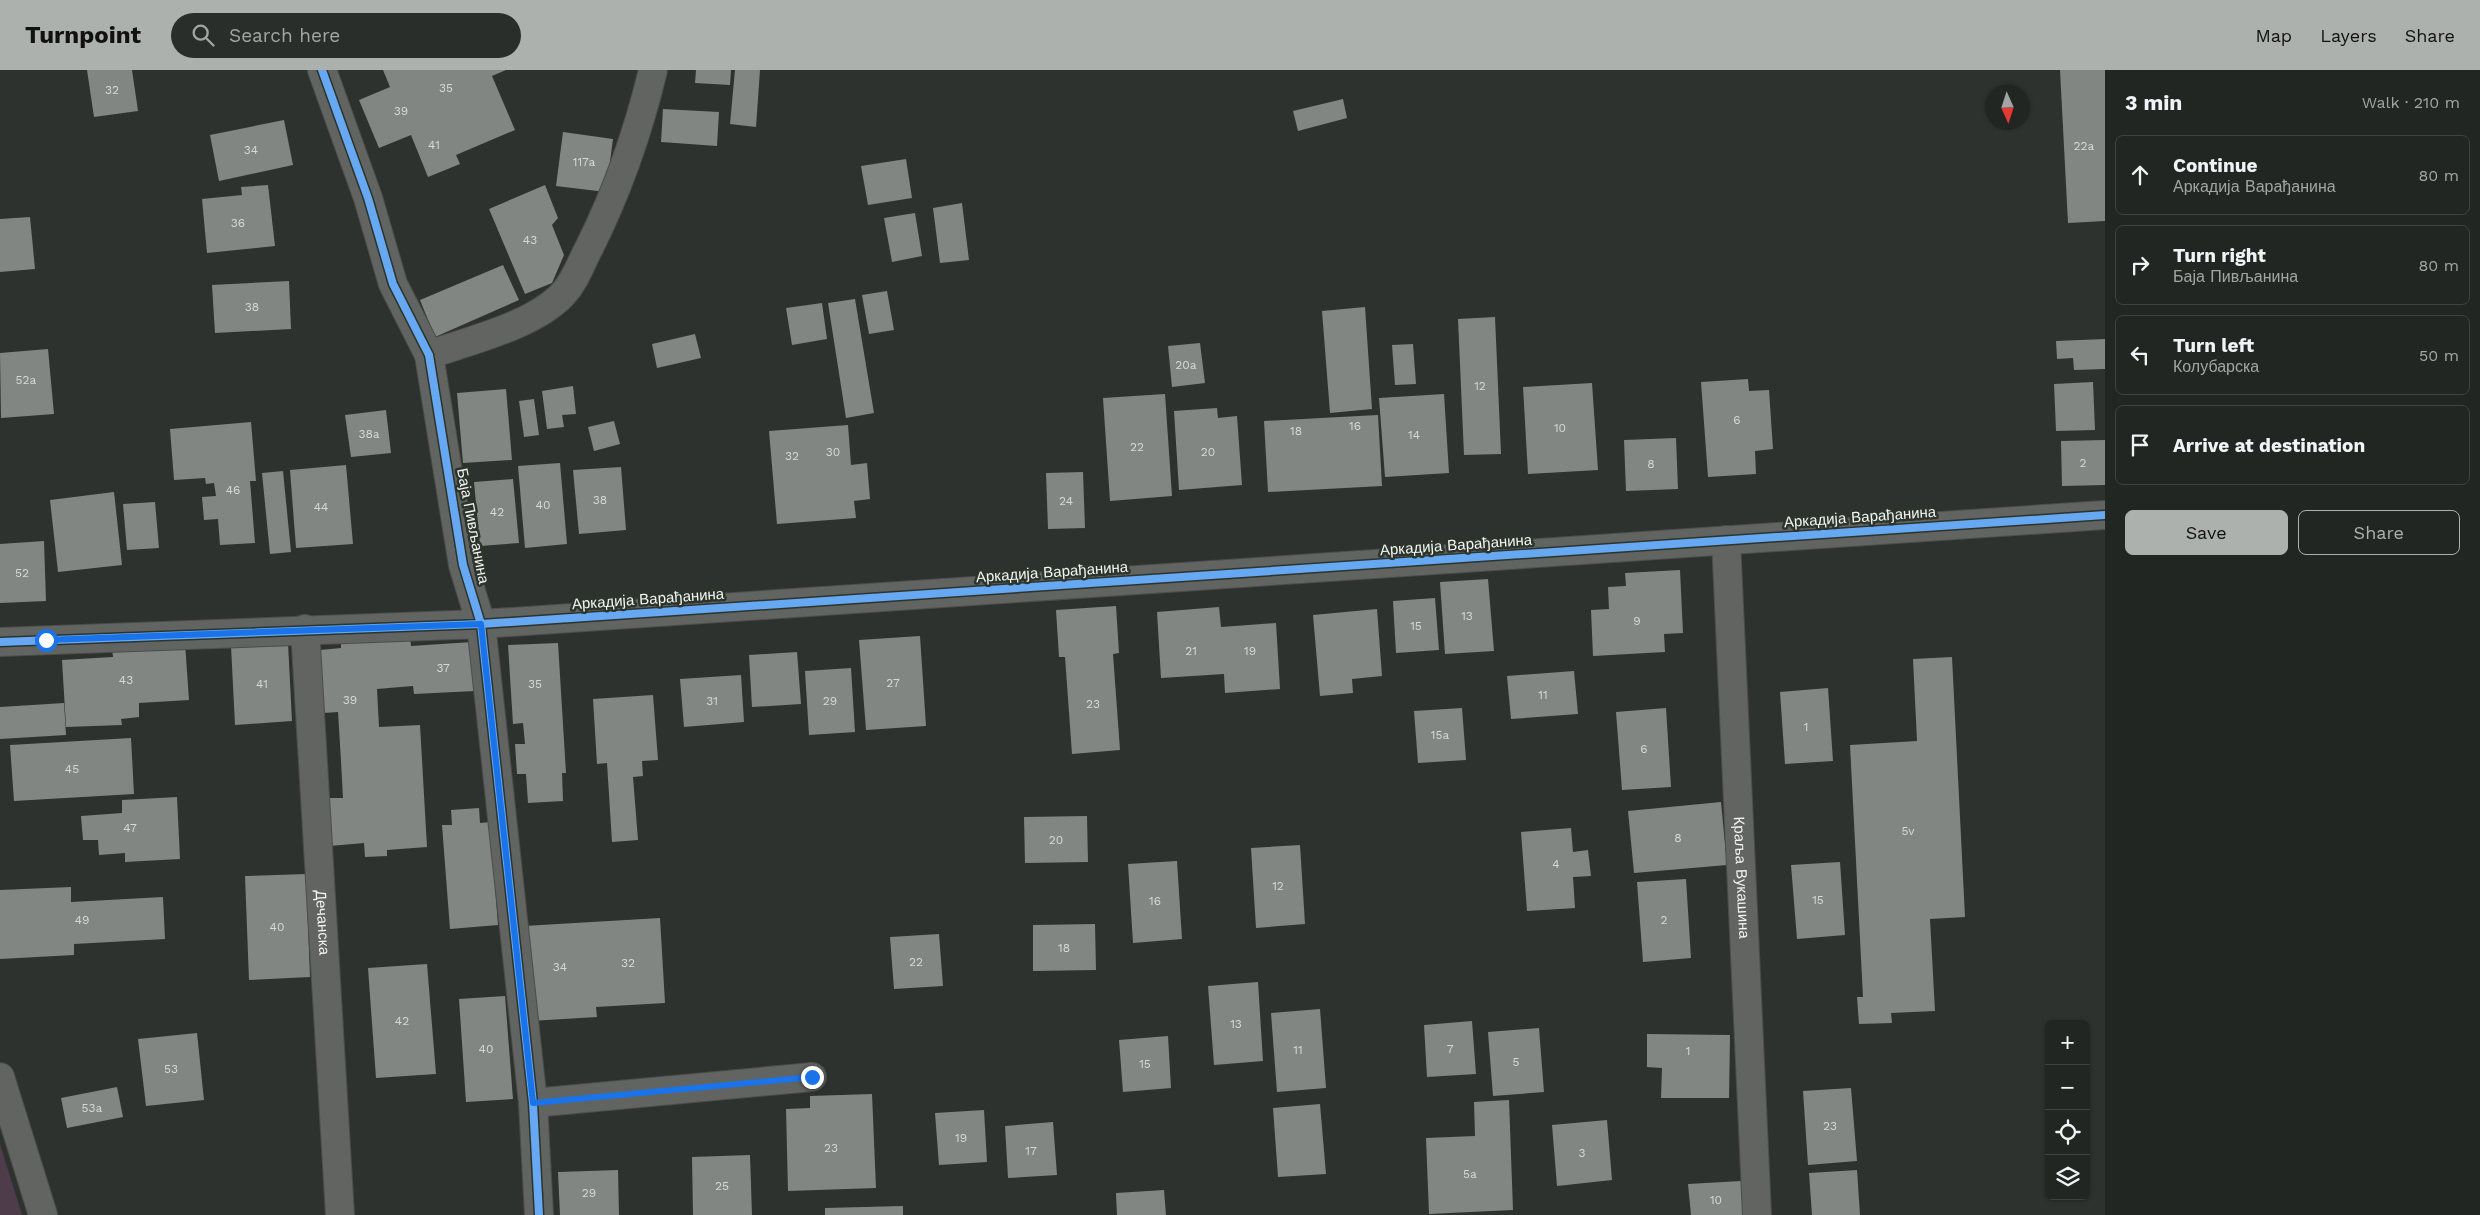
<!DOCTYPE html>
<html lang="en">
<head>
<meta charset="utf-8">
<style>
	:root { --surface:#222622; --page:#2a2e2a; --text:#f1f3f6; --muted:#a2a5a5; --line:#3f4340; --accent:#adb1ad }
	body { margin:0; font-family:"Work Sans",sans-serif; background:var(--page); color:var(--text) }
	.controls { position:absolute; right:15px; bottom:15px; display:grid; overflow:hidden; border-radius:8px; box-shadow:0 1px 4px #0004 }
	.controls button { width:45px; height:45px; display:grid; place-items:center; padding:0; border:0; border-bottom:1px solid var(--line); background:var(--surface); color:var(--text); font:25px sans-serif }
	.compass { position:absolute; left:1985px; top:15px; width:45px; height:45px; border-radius:50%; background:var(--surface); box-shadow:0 1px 4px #0004; rotate:177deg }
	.stop { position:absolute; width:15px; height:15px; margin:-11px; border:4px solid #1a73e8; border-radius:50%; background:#fff }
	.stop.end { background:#1a73e8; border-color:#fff; box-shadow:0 1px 5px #0008 }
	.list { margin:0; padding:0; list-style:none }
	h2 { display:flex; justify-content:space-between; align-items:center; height:65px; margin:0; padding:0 20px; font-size:21px }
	h2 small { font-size:16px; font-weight:400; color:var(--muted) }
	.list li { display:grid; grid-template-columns:32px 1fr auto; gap:15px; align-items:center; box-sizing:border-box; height:80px; margin:0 10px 10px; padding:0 10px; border:1px solid var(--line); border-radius:8px }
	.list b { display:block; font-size:19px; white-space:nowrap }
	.list p { margin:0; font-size:16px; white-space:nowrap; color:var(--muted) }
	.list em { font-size:16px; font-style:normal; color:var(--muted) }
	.actions { display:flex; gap:10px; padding:15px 20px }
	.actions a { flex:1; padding:11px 0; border:1px solid var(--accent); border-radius:8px; text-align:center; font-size:18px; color:var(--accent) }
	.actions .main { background:var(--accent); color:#111 }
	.icon { flex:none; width:28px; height:28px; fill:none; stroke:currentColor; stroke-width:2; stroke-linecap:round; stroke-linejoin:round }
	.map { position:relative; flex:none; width:2105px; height:1145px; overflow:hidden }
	header { display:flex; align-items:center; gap:30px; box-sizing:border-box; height:70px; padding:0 25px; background:var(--accent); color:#111 }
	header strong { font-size:24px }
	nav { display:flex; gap:28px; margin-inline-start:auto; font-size:18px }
	.search { width:350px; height:45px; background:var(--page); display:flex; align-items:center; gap:12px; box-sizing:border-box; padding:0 18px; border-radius:28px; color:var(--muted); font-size:19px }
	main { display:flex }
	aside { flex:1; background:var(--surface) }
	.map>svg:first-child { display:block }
</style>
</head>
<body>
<header>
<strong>Turnpoint</strong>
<div class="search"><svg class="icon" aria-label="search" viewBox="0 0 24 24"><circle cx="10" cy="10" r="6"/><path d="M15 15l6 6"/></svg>Search here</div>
<nav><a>Map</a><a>Layers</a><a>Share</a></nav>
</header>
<main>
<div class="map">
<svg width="2105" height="1145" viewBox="0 0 2105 1145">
	<rect width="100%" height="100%" fill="#2e322e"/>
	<path fill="#4e3c4b" d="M0 1074 22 1145H0Z"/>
	<path fill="#828682" d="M87 0H132L138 41 94 47Z
		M383 0H506L492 6 515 60 456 85 460 94 428 107 411 65 379 78 359 30 390 17Z
		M696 0H731L730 15 695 13Z
		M735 0H760L756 57 730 54Z
		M2060 0H2105V151L2068 153Z
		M1343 29 1347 48 1298 61 1293 41Z
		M663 39 719 42 717 76 661 72Z
		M284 50 293 95 219 111 210 65Z
		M563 62 613 69 606 122 556 116Z
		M906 89 912 128 868 135 861 96Z
		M268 115 275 176 207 183 202 129 242 125 241 117Z
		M545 115 558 148 552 155 564 185 552 213 525 224 489 139Z
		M962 133 969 190 940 193 933 138Z
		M915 143 922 186 892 192 884 148Z
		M30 147 35 199 0 202V149Z
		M503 195 519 230 435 267 420 230Z
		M289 211 291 259 215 263 212 215Z
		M887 221 894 260 869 264 862 225Z
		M855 229 874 343 846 348 828 233Z
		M822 233 827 269 792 275 786 238Z
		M1365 237 1372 339 1330 343 1322 241Z
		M1495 247 1501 384 1464 385 1458 249Z
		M695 264 701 288 657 298 652 274Z
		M2105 269V299L2074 300 2073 288 2057 289 2056 271Z
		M1200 273 1205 313 1172 317 1168 276Z
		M1413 274 1416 314 1395 315 1392 275Z
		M48 279 54 344 1 348 0 283Z
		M1748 309 1749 321 1769 320 1773 379 1755 381 1756 404 1708 407 1701 312Z
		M2093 312 2095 360 2056 361 2054 314Z
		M1592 313 1598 400 1528 404 1523 317Z
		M573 316 576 344 562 345 564 357 547 359 542 321Z
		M506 319 512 390 463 393 457 323Z
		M1165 324 1172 426 1110 431 1103 328Z
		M1444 324 1449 403 1385 407 1379 328Z
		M534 329 539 365 524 367 519 331Z
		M1217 338 1218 348 1237 346 1242 415 1179 420 1174 341Z
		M386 340 391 383 351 387 345 345Z
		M1378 345 1382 416 1268 422 1264 351Z
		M614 351 620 374 594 381 588 357Z
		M251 352 256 411H250L255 473 220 475 218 449 204 450 202 427 216 426 214 413 206 414 205 408 174 410 170 359Z
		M848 355 851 395 867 393 870 429 854 431 856 448 777 454 769 361Z
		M1676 368 1678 419 1626 421 1624 370Z
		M2105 370V415L2062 416 2061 371Z
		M560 393 567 474 525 478 518 396Z
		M346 395 353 474 296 478 290 400Z
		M621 397 626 460 579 464 573 400Z
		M283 401 291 482 270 484 262 403Z
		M1083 402 1085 458 1048 459 1046 403Z
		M513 409 519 473 480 476 474 412Z
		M114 422 122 495 58 502 50 430Z
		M155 432 159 478 127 480 123 434Z
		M44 471 46 531 0 533V474Z
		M1680 500 1683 563 1664 564 1665 582 1593 586 1591 540 1609 539 1608 517 1626 516 1625 503Z
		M1488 509 1494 581 1445 584 1440 512Z
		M1435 528 1439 580 1396 583 1393 531Z
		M1116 536 1119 583 1113 584 1120 680 1072 684 1065 587H1059L1056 540Z
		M1219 537 1221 557 1276 553 1280 619 1225 623 1224 604 1161 608 1157 542Z
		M1377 539 1382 606 1352 609 1353 623 1320 626 1313 545Z
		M410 565 411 576 472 572 475 621 414 624 413 616 377 619 379 657 420 655 427 777 387 780V786L365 787 364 773 330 776 328 728H343L341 691 338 642 323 643 320 580 341 578V574Z
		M920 566 926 656 866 660 859 570Z
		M185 573 189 630 139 633V647L121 649 122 655 66 657 62 590 113 587 112 578Z
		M288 573 292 651 235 655 231 576Z
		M558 573 566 703H562L563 731 528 733 526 704H517L515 674H525L523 653 513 654 508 575Z
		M797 582 801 634 752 637 749 585Z
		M1952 587 1965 847 1930 849 1935 941 1891 943 1892 953 1859 954 1857 927H1863L1850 675 1917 671 1913 589Z
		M851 598 855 662 809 665 805 601Z
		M1574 601 1578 644 1511 649 1507 606Z
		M741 605 744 652 684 657 680 609Z
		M1828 618 1833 691 1785 694 1780 622Z
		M653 625 658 690 642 691 643 706 633 707 638 770 612 772 607 693 597 694 593 629Z
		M64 633 66 665 0 669V637Z
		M1462 638 1466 690 1418 693 1414 641Z
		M1666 638 1671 717 1622 720 1616 642Z
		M131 668 134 724 14 731 10 675Z
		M177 727 180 789 125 792V783L99 785 98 770H83L81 746 122 743V730Z
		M1721 732 1727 795 1634 803 1628 741Z
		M479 738 480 753 490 752 498 855 450 859 442 755H452L451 740Z
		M1087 746 1088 792 1025 793 1024 747Z
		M1571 758 1573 782 1588 780 1591 806 1573 807 1575 838 1527 841 1521 762Z
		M1300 775 1305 854 1256 858 1251 778Z
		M1177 791 1182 869 1133 873 1128 794Z
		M1840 792 1845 865 1797 869 1791 795Z
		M306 804 310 907 249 910 245 806Z
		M1686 809 1691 888 1643 892 1637 812Z
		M71 817V832L163 827 165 869 74 874V885L0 889V820Z
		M660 848 665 933 596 937 597 947 530 951 524 856Z
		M1095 854 1096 900 1033 901V855Z
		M939 864 943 916 894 919 890 867Z
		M427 894 436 1004 376 1008 368 898Z
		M1258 912 1263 991 1214 995 1208 916Z
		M505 926 513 1029 466 1032 459 929Z
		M1320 939 1326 1018 1277 1022 1271 943Z
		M1472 951 1476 1004 1427 1007 1424 955Z
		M1539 958 1544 1022 1493 1026 1488 962Z
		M197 963 204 1030 146 1036 138 969Z
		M1647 964 1730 965 1729 1028H1661L1662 998 1647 997Z
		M1168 966 1171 1018 1123 1022 1119 970Z
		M117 1017 123 1047 67 1058 61 1028Z
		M1851 1018 1857 1091 1808 1095 1803 1021Z
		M872 1024 876 1118 788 1121 786 1039 810 1038V1026Z
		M1509 1030 1513 1140 1429 1144 1426 1068 1475 1066 1474 1032Z
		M1320 1034 1326 1104 1278 1107 1273 1038Z
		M984 1040 987 1092 939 1095 935 1043Z
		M1607 1050 1612 1110 1557 1116 1552 1055Z
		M1053 1052 1057 1105 1008 1108 1005 1056Z
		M750 1085 752 1145H693L692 1087Z
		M618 1100 619 1145H560L558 1102Z
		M1857 1100 1860 1145H1812L1809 1103Z
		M1741 1111 1743 1145H1691L1688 1114Z
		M1164 1120 1166 1145H1117L1116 1123Z
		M903 1136V1145H825V1138Z"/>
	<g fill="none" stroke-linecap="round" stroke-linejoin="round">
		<g stroke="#4b4e4b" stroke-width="30">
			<g id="street">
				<path d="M322 0 368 128 393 214 429 285 463 495 481 554 533 1033 539 1145"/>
				<path d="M429 285C470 270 533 256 563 224 575 211 581 193 589 178 618 120 638 63 653 0"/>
				<path id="s1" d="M1726 470 1757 1145"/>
				<path id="s2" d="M305 559 340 1145"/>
				<path d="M0 572 481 554 2105 445"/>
				<path d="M0 1007 43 1145"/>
				<path d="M533 1033 812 1007"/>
			</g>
		</g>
		<use href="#street" stroke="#616461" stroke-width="28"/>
		<g stroke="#2c342c" stroke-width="11">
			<path id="cycleway" d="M322 0 368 128 393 214 429 285 463 495 481 554 533 1033 539 1145
				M0 572 481 554 2105 445"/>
		</g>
		<use href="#cycleway" stroke="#66a8f1" stroke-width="8"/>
	</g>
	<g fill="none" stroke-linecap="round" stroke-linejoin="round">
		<path stroke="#1a73e8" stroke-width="6" d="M46 570 481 554 533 1033 812 1007"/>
	</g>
	<g text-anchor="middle" stroke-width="5" stroke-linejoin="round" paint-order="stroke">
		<g font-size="12" fill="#d5dad5">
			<text x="446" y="22">35</text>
			<text x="112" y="24">32</text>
			<text x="401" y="45">39</text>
			<text x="434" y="79">41</text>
			<text x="2084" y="80">22a</text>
			<text x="251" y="84">34</text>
			<text x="584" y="96">117a</text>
			<text x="238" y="157">36</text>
			<text x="530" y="174">43</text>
			<text x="252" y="241">38</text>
			<text x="1186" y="299">20a</text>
			<text x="26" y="314">52a</text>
			<text x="1480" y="320">12</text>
			<text x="1737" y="354">6</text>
			<text x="1355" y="360">16</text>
			<text x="1560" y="362">10</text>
			<text x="1296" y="365">18</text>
			<text x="369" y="368">38a</text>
			<text x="1414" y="369">14</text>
			<text x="1137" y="381">22</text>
			<text x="833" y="386">30</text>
			<text x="1208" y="386">20</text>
			<text x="792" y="390">32</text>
			<text x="2083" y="397">2</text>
			<text x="1651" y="398">8</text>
			<text x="233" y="424">46</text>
			<text x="600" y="434">38</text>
			<text x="1066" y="435">24</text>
			<text x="543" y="439">40</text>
			<text x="321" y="441">44</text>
			<text x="497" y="446">42</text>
			<text x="22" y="507">52</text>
			<text x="1467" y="550">13</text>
			<text x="1637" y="555">9</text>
			<text x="1416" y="560">15</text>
			<text x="1191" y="585">21</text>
			<text x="1250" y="585">19</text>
			<text x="443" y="602">37</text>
			<text x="126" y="614">43</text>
			<text x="893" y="617">27</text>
			<text x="262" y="618">41</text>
			<text x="535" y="618">35</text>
			<text x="1543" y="629">11</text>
			<text x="350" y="634">39</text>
			<text x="712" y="635">31</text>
			<text x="830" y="635">29</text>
			<text x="1093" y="638">23</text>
			<text x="1806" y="661">1</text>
			<text x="1440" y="669">15a</text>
			<text x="1644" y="683">6</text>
			<text x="72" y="703">45</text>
			<text x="130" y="762">47</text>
			<text x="1908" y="765">5v</text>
			<text x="1678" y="772">8</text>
			<text x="1056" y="774">20</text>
			<text x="1556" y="798">4</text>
			<text x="1278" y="820">12</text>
			<text x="1818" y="834">15</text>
			<text x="1155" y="835">16</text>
			<text x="82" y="854">49</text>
			<text x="1664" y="854">2</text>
			<text x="277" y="861">40</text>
			<text x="1064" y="882">18</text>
			<text x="916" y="896">22</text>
			<text x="628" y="897">32</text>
			<text x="560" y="901">34</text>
			<text x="402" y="955">42</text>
			<text x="1236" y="958">13</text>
			<text x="486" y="983">40</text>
			<text x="1450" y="983">7</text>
			<text x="1298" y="984">11</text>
			<text x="1688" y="985">1</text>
			<text x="1516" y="996">5</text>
			<text x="1145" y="998">15</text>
			<text x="171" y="1003">53</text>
			<text x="92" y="1042">53a</text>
			<text x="1830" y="1060">23</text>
			<text x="961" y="1072">19</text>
			<text x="831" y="1082">23</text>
			<text x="1031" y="1085">17</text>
			<text x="1582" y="1087">3</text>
			<text x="1470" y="1108">5a</text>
			<text x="722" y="1120">25</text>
			<text x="589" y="1127">29</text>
			<text x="1716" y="1134">10</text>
		</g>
		<g font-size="15" fill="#f1f6f1" stroke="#2c342c">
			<text transform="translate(1860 447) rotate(-4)" y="5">Аркадија Варађанина</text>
			<text transform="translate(473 456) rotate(79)" y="5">Баја Пивљанина</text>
			<text transform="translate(1456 475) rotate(-4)" y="5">Аркадија Варађанина</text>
			<text transform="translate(1052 502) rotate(-4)" y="5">Аркадија Варађанина</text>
			<text transform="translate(648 529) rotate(-4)" y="5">Аркадија Варађанина</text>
			<text dy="5" stroke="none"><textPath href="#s1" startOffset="338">Краља Вукашина</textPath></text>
			<text dy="5" stroke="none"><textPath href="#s2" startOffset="294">Дечанска</textPath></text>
		</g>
	</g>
</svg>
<div class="controls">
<button>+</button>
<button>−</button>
<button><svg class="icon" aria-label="locate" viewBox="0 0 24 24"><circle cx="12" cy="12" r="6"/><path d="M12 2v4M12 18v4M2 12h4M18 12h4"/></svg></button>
<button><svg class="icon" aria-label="layers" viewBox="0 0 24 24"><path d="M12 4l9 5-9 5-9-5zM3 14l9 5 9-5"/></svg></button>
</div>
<svg class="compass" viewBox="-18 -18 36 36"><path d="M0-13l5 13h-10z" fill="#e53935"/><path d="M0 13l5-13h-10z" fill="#a2a5a5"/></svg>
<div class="stop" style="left:46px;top:570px"></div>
<div class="stop end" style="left:812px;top:1007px"></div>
</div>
<aside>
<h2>3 min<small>Walk · 210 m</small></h2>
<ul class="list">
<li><svg class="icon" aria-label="ahead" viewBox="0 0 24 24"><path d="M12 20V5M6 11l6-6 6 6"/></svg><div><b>Continue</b><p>Аркадија Варађанина</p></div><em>80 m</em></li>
<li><svg class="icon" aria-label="right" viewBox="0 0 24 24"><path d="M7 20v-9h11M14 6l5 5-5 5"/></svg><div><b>Turn right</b><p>Баја Пивљанина</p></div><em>80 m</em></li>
<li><svg class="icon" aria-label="left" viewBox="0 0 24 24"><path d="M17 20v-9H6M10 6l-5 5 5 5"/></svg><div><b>Turn left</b><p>Колубарска</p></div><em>50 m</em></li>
<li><svg class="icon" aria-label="arrive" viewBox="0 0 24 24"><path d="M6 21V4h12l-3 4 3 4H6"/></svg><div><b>Arrive at destination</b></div></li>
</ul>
<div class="actions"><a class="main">Save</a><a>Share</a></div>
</aside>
</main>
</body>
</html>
